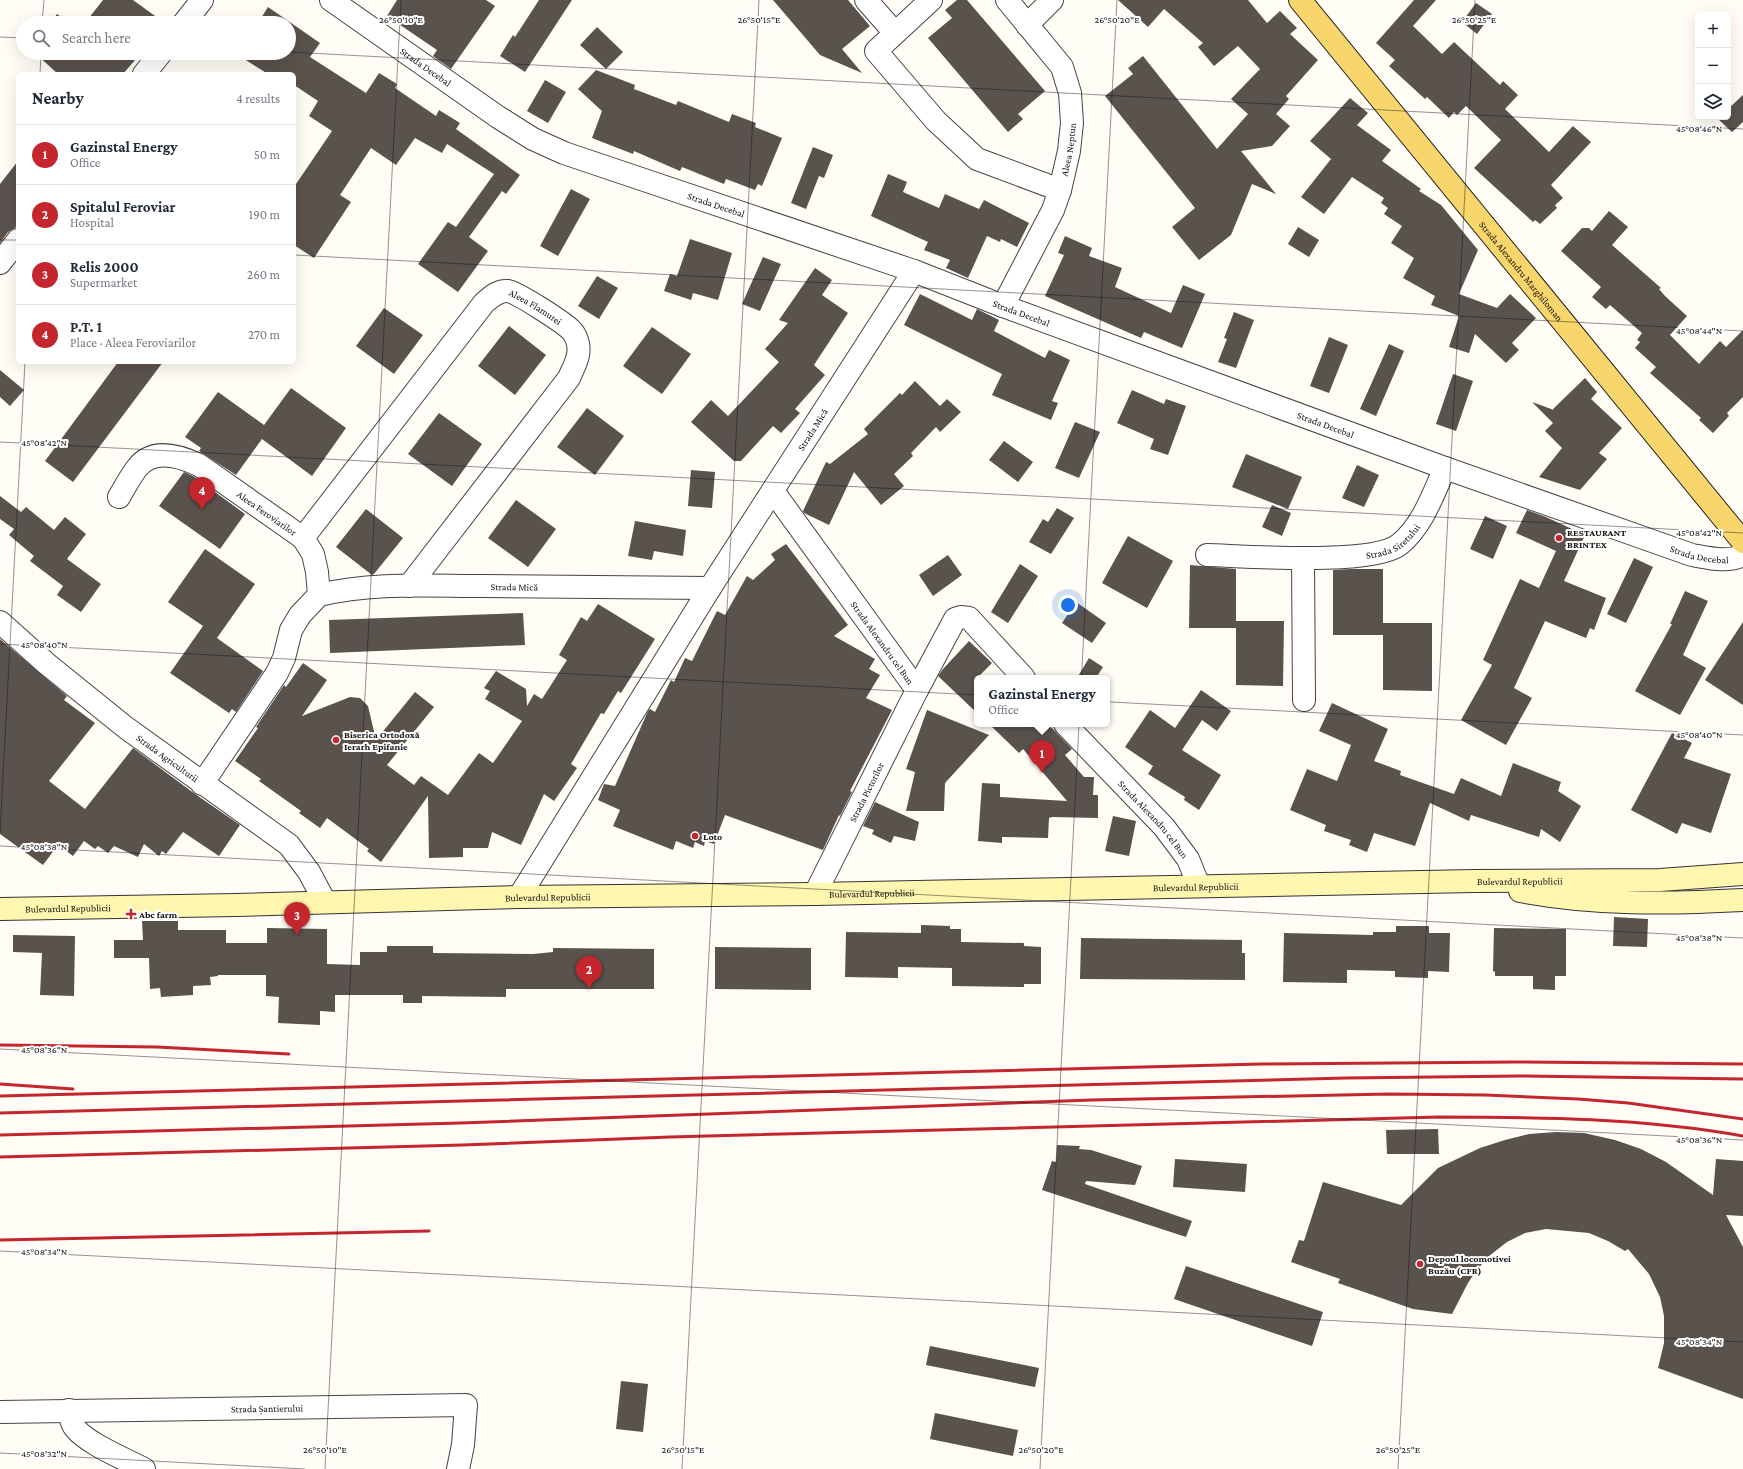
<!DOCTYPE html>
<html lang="en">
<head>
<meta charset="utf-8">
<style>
	:root { --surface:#fff; --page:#f2f2f3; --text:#1f2937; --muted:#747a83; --line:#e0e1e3; --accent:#c4262e }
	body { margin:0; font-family:"Crimson Pro",serif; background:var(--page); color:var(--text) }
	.controls { position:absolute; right:12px; top:12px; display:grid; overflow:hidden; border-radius:6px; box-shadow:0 4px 16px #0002 }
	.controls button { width:36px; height:36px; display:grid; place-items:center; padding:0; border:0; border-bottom:1px solid var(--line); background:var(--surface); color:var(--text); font:20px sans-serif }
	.you { position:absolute; left:1068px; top:605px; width:14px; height:14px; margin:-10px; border:3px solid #fff; border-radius:50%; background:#1a73e8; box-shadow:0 0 0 6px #1a73e833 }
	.badge { display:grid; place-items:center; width:26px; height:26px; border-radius:50%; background:var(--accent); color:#fff; font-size:13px; font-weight:700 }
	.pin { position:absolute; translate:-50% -33px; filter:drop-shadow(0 1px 2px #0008) }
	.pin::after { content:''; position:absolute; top:21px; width:14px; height:12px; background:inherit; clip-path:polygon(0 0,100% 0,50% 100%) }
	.popup { position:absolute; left:974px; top:675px; width:136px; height:52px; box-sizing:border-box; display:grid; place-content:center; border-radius:6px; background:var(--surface); filter:drop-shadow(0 1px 3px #0005); font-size:13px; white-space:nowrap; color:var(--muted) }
	.popup b { font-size:15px; color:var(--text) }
	.popup::after { content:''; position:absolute; left:50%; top:100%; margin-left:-8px; border:8px solid transparent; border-top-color:var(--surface) }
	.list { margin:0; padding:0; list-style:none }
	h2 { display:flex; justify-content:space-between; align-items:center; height:52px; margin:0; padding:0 16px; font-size:17px }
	h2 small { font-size:13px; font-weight:400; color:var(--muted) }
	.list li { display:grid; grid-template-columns:26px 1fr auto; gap:12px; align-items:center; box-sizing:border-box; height:60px; padding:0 16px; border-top:1px solid var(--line) }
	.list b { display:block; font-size:15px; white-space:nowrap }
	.list p { margin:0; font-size:13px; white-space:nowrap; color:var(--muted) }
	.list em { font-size:13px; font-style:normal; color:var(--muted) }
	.icon { flex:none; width:22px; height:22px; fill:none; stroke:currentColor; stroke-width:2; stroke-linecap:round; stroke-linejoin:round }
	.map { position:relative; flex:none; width:1743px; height:1469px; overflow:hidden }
	.search { position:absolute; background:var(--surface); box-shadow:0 4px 16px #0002; left:16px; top:16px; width:280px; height:44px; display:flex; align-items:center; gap:10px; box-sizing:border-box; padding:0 14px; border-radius:22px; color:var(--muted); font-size:15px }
	.panel { position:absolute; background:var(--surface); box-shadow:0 4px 16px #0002; left:16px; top:72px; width:280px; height:292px; border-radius:6px }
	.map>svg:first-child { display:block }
</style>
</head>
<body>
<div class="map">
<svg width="1743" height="1469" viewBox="0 0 1743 1469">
	<rect width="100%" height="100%" fill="#fffdf5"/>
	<path fill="#5a524d" d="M103 0H133L162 21 161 23H85Z
		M397 0H486L495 6 451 69 433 56 437 50 387 16Z
		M539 0H572L525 72 500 56 513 35 515 37Z
		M773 0H848L870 26 842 49 862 73 820 55Z
		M957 0H967L1045 91 1018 114 1023 119 1008 132 928 38 952 18 945 10Z
		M1118 0H1248L1267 23 1280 11 1297 28 1290 34 1318 60 1286 96 1289 99 1276 114 1290 126 1272 146 1241 151 1276 194 1252 184 1231 235 1199 260 1172 227 1195 208 1105 96 1133 74 1128 68 1143 56 1217 149 1248 114 1231 99 1260 69 1238 46 1214 66 1198 47 1203 43 1164 9 1148 27Z
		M1414 0H1436L1413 26 1442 54 1454 42 1500 85 1503 81 1518 95 1505 109 1549 152 1573 126 1591 142 1551 185 1563 198 1555 205 1557 208 1540 224 1535 220 1533 222 1474 168 1501 140 1466 106 1457 115 1454 112 1449 118 1427 97 1425 99 1389 66 1395 60 1376 43Z
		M1476 3 1492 14 1477 34 1462 22Z
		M268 7 320 43 310 57 366 93 379 73 397 84 395 88 436 116 439 110 460 123 456 129 520 175 506 194 502 191 469 237 488 251 458 292 418 264 448 222 456 227 494 174 447 144 442 153 415 138 396 165 371 148 340 195 351 202 314 258 294 245V187L332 131 309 116 318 101 294 85V74H268L238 55 239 53H289V23H258Z
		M57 14 69 23H50Z
		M597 27 623 52 606 69 580 45Z
		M35 53H141L123 74H58Z
		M596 70 635 85 634 89 676 105 678 101 729 122 732 114 756 123 755 127 782 138 762 186 758 184 755 190 726 179 724 184 682 167 680 171 634 151 633 154 592 138 602 111 578 89Z
		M545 80 566 92 548 123 527 111Z
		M1743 95V122L1732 132 1718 119 1720 117H1728V109Z
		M1350 98 1368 113 1357 125 1391 150 1382 161 1421 189 1419 191 1441 205 1478 250 1459 294 1497 308 1510 294 1536 318 1512 343 1519 350 1506 363 1475 334 1469 353 1449 347 1459 316 1431 305 1435 296 1403 278 1414 258 1391 243 1402 226 1384 214 1388 208 1381 203 1384 198 1352 177 1324 214 1301 197 1331 159 1310 141Z
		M813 147 833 155 824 178 819 176 806 209 791 203Z
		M18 161V226L8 232 0 243V184Z
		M888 174 907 182 903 192 939 208 945 194 979 209 984 200 1029 223 1017 247 1001 239 1000 242 987 236 968 278 946 268 950 260 924 250 928 242 871 216Z
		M571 189 590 199 558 256 540 246Z
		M1609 211 1628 227 1612 245 1661 288 1659 289 1665 296 1687 316 1670 335 1699 364 1720 341 1726 347 1743 330V397L1727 413 1729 416 1713 433 1699 420 1701 418 1650 373 1656 367 1635 348 1640 342 1637 340 1642 333 1610 305 1606 309 1592 297 1601 287 1561 251 1582 228H1589L1592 231Z
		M1298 227 1319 240 1309 257 1288 244Z
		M1065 236 1092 248 1089 256 1122 268 1115 287 1171 313 1183 285 1205 294 1182 348 1144 332 1141 338 1045 296 1064 255 1058 253Z
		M690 239 732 253 718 300 693 293 691 300 664 291 670 274 677 276Z
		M763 257 781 264 760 311 742 304Z
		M815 268 832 280 822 295 848 313 814 365 825 375 795 409 800 413 781 433 773 426 741 461H734L691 422 711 400 728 416 779 362 765 349 788 323 779 320Z
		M597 276 618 288 599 319 578 306Z
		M920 294 972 320 977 309 999 320 994 331 1045 358 1049 350 1070 360 1052 401 1058 403 1051 420 992 395 1002 374 904 325Z
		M384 308 423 335 394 374 356 346Z
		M1234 312 1254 320 1236 368 1218 362 1227 339 1224 338Z
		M509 326 546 355 515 395 478 366Z
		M652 327 691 354 662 394 623 366Z
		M1329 337 1348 345 1329 393 1310 386Z
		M1389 344 1404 351 1376 416 1360 409Z
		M118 362H163L73 482 45 461Z
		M0 370 24 390 10 406 0 397Z
		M1453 374 1473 381 1456 431 1436 424Z
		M1585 378 1597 392 1591 399 1622 428 1599 453 1607 459 1580 490 1539 477 1562 448 1545 431 1553 423 1532 402 1554 410 1553 409Z
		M915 381 940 406 947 399 961 412 940 432 936 427 911 453 913 456 894 474 904 486 881 505 854 472 829 525 804 513 803 511 826 462 830 464 868 434 864 429 900 393 902 395Z
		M291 388 346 428 312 476 262 439 236 475 199 451 201 448 185 437 218 392 264 425Z
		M1132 390 1164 404 1166 399 1186 406 1168 455 1150 449 1154 439 1117 423Z
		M587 408 624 436 595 475 557 447Z
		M439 413 482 444 452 486 408 454Z
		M1075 422 1100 432 1079 478 1055 468Z
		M1004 441 1033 462 1018 482 989 460Z
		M1246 454 1302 477 1288 509 1232 487Z
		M1357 465 1379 475 1364 507 1342 498Z
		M691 470 715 472 712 508 688 506Z
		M184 472 193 476 245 514 220 549 159 506Z
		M0 496 21 512 26 507 54 530 65 517 86 534 67 559 101 584 81 612 57 595 63 586 30 561 34 556 9 535 14 529 0 519Z
		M516 500 556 529 528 567 488 538Z
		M1272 505 1291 513 1282 536 1262 527Z
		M1057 508 1074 518 1051 554 1029 542 1043 519 1048 522Z
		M366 509 403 538 374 574 372 575 336 547Z
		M1527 510 1546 517 1585 535 1564 581 1606 598 1594 630 1590 628 1586 638 1545 621 1514 688 1532 698 1506 745 1461 720 1492 665 1483 660 1520 579 1539 588 1556 551 1516 533Z
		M1485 516 1507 526 1493 559 1470 549Z
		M635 521 686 530 683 556 654 551 652 560 628 556Z
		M1128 536 1173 561 1147 608 1102 583Z
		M786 544 848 625 834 636 875 659 869 669 880 675 866 698 892 710 850 791 852 792 840 816 839 815 823 850 725 815 714 844 705 841 704 846 695 842 693 848 676 841 673 850 613 826 620 810 598 800 604 784 615 786 648 711 650 709 655 712 671 680 674 682 685 658 692 661 717 611 725 615 747 576 753 580 775 560 771 554Z
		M205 549 255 584 217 638 263 671 236 712 232 709 229 713 170 673 203 626 168 602Z
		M948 555 962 575 933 596 919 575Z
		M1634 558 1653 567 1626 623 1607 614Z
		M1020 564 1038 576 1008 623 991 612Z
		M1190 565 1236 569V628H1189Z
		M1351 569H1383V623H1432V691L1383 690V635H1333V570Z
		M1685 591 1708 601 1683 655 1706 668 1680 715 1635 691 1672 624H1670Z
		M1076 602 1106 623 1092 643 1062 623Z
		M598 604 655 639 621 693 618 691 604 714 601 713 571 764 577 768 554 801 544 794 521 845 492 832 488 848H463V857L429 858 428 796 381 862 367 851 369 849 327 818 320 828 299 813 301 811 259 781 261 779 235 761 258 728 256 727 284 685 286 687 303 663 327 680 302 716 350 697 360 698 368 706 376 740 415 692 434 707 387 765 414 785 421 776 448 795 479 753 493 763 522 721 485 699 490 691 484 688 496 671 526 689 527 706 534 694 542 699 567 660 559 655 581 617 587 621Z
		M523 613 525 645 330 653 329 620Z
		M1236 621H1284L1283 686 1236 685Z
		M1743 622V705L1705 680Z
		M0 639 67 696 64 700 95 723 49 781 85 809 133 748 195 794 240 825 219 856 183 832 166 854 162 851 159 856 144 844 138 857 114 846 108 853 98 846 95 849 84 841 73 856 58 845 43 865 0 834Z
		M969 641 992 663 977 678V713L938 676 943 669Z
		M1089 658 1103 667 1096 678H1077Z
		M1201 690 1231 711 1217 731 1202 720 1182 750 1221 775 1199 810 1184 800 1185 797 1148 774 1153 766 1125 747 1150 710 1175 728Z
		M1332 703 1388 729 1374 761 1401 771 1400 775 1454 794 1461 778 1501 796 1513 763 1561 782 1558 791 1581 806 1560 842 1541 829 1539 837 1471 815 1469 821 1430 803 1415 846 1374 833 1367 852 1349 845 1351 840 1324 831 1326 825 1290 810 1307 769 1337 781 1351 745 1319 731Z
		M927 710 989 735 945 783 944 811H906L915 772 906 769Z
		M989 724H1048L1072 749 1065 755 1084 777H1094L1093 795H1098V818L1052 817 1049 818 1048 838 1002 837V843L978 841 982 783 1000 784V797L1067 801 1023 749 1019 753Z
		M1672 733 1692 743 1684 758 1731 774 1711 833 1682 823 1677 834 1631 810Z
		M875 802 919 822 915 841 894 836 891 843 872 834 874 830 863 826Z
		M1113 816 1136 821 1129 856 1105 851Z
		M1614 917 1648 919 1647 947 1613 946Z
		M142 921H178V930H226V943H267V928L327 929V964L360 965V952H387V946H433V953L533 954 553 952V948L654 949V989H506V997L422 996V1003H403V995H335V1012L320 1011V1025L278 1023 279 997 266 996V975H218V976L210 977 211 985 193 986V995L161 997 160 988 150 989 149 958H114V940H143Z
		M921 925 950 926V929H961V942L1024 943V946L1041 947V984H1024V987L952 986V968L898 967V978L845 977 846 932 921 933Z
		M1396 926H1429V933H1450L1449 972 1428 971V978L1395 977V971L1347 970V983L1283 982 1284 933 1373 935V932H1396Z
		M1494 928 1566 929V976H1555V990L1533 989V976H1495V972L1493 971Z
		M13 935 75 936 74 996 40 995 42 953 13 952Z
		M1081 938 1242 940V953H1245V980L1080 979Z
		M715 947 811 948V990L715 989Z
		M1438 1129 1439 1154H1387L1386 1130Z
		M1556 1132 1584 1133 1615 1140 1641 1149 1666 1162 1713 1195 1716 1159 1743 1161V1216L1726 1215 1743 1247V1399L1658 1368 1664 1343V1316L1660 1297 1649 1274 1628 1249 1625 1251 1608 1241 1589 1233 1546 1229 1525 1233 1507 1242 1489 1256 1476 1271 1468 1283 1452 1314 1413 1309 1338 1283 1340 1279 1291 1262 1299 1240 1304 1241 1323 1182 1401 1205 1438 1168 1480 1148 1505 1140 1529 1134Z
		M1057 1145 1080 1146 1079 1149 1091 1150 1142 1166 1135 1185 1086 1181 1085 1184 1192 1221 1186 1237 1042 1190 1052 1161 1056 1162Z
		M1175 1159 1247 1164 1245 1192 1173 1187Z
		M1186 1266 1323 1312 1312 1346 1174 1299Z
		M930 1346 1039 1368 1035 1387 926 1365Z
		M621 1381 648 1384 643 1432 616 1429Z
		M935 1413 1018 1430 1013 1456 930 1439Z"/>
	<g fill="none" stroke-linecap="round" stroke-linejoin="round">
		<g stroke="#444" stroke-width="24">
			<g id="street">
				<path id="s1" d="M331 0 498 117 533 139 564 153 914 271 1003 306 1445 468 1692 555C1709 558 1728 563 1743 555"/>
				<path d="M866 0 895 33"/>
				<path d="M931 0 876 51 936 121 977 159 1060 190"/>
				<path d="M184 23 202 0"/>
				<path d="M1027 25 1052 0"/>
				<path d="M144 74 161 53"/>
				<path d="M0 263 18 240"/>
				<path id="s2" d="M1003 306 1053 210 1060 190 1069 151 1072 123 1070 93 1062 67 1007 0"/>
				<path id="s3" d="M773 491 917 690"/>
				<path id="s4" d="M119 497C125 487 130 477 137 468 153 447 180 456 199 465L303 538 313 554 317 572 319 595 300 615 291 630 284 658 277 673 202 784"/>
				<path id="s5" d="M303 538 484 303C491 297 498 290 508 291 518 293 563 322 571 330 573 332 576 337 577 340 582 354 574 366 569 378L409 586"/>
				<path id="s6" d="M1207 555C1245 556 1374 566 1400 544 1423 525 1433 494 1445 468"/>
				<path d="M1303 558 1304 700"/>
				<path id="s7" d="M319 595C372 582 429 586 482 586 558 587 634 587 710 588"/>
				<path id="s8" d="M0 622 47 664 125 727 289 845 309 872 325 902"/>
				<path id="s9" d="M1065 724 1164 827 1188 859 1199 886"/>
				<path id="s10" d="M815 894 917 690 955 619 961 617 969 618 1024 678"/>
				<path id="s11" d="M519 897 710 588 914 271"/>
				<path d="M69 1410C70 1417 71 1423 75 1428 88 1444 125 1459 144 1469"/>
				<path id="s12" d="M0 1412 466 1405 463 1445 458 1469"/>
			</g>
		</g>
		<g stroke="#333" stroke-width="24">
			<g id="secondary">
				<path d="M1520 891C1593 905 1669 904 1743 900"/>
				<path id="s13" d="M0 909 236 905 519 897 815 894 1474 881 1660 880 1743 874"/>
			</g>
		</g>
		<g stroke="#222" stroke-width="24">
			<g id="primary">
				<path id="s14" d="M1300 0 1743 542"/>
			</g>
		</g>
		<use href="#street" stroke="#fff" stroke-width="22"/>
		<use href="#secondary" stroke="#fff6b0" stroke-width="22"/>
		<use href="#primary" stroke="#f9d66b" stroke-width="22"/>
		<path stroke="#c4262e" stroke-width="3" d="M0 1045 157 1047 289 1054
			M0 1084 73 1089
			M0 1096 1261 1064 1515 1062 1743 1064
			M0 1113 1346 1078 1520 1076 1743 1079
			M0 1135 461 1123 1092 1100 1389 1094 1485 1095 1578 1099 1628 1103 1743 1119
			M0 1157 462 1145 670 1137 1439 1117C1540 1117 1643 1118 1743 1136
			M0 1240 429 1231"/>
	</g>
	<path fill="none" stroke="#111" stroke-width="1" stroke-opacity="0.45" d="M42 23 44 0M0 37 23 38M289 52 1743 129M40 74 41 53M0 240H18M294 255 1743 331M0 442 1743 533M0 644 1743 735M0 833 25 362M0 846 1743 938M0 1049 1743 1140M0 1251 1743 1342M0 1453 305 1469M325 1469 401 0M682 1469 759 0M1040 1469 1117 0M1398 1469 1475 0"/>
	<g fill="#c4262e" stroke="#fff" stroke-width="1.5">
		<circle cx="1559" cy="538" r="4"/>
		<circle cx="336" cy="740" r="4"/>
		<circle cx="695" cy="836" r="4"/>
		<path d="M129 908h4v4h4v4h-4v4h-4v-4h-4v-4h4z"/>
		<circle cx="1420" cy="1264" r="4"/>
	</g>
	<g text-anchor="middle" stroke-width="4" stroke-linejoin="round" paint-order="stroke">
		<g font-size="10" fill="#111" stroke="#fff">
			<text dy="4" stroke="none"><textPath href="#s1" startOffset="116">Strada Decebal</textPath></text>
			<text dy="4" stroke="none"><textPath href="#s2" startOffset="171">Aleea Neptun</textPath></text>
			<text dy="4" stroke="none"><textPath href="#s1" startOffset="440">Strada Decebal</textPath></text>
			<text dy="4" stroke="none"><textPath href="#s14" startOffset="350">Strada Alexandru Marghiloman</textPath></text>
			<text dy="4" stroke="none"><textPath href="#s5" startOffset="356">Aleea Flamurei</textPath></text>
			<text dy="4" stroke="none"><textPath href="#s1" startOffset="764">Strada Decebal</textPath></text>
			<text dy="4" stroke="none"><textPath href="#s1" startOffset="1088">Strada Decebal</textPath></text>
			<text dy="4" stroke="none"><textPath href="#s11" startOffset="552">Strada Mică</textPath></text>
			<text dy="4" stroke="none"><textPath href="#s4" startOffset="185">Aleea Feroviarilor</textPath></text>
			<text dy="4" stroke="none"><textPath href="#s6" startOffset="190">Strada Siretului</textPath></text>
			<text dy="4" stroke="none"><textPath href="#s1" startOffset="1484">Strada Decebal</textPath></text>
			<text dy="4" stroke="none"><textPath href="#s7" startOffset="196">Strada Mică</textPath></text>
			<text dy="4" stroke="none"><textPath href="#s3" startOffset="187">Strada Alexandru cel Bun</textPath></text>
			<text dy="4" stroke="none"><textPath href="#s8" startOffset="216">Strada Agriculturii</textPath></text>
			<text dy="4" stroke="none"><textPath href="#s10" startOffset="114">Strada Pictorilor</textPath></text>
			<text dy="4" stroke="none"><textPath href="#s9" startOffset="130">Strada Alexandru cel Bun</textPath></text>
			<text dy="4" stroke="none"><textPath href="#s13" startOffset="1520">Bulevardul Republicii</textPath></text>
			<text dy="4" stroke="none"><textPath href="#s13" startOffset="1196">Bulevardul Republicii</textPath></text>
			<text dy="4" stroke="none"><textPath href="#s13" startOffset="872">Bulevardul Republicii</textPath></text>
			<text dy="4" stroke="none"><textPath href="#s13" startOffset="548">Bulevardul Republicii</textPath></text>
			<text dy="4" stroke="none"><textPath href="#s13" startOffset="68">Bulevardul Republicii</textPath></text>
			<text dy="4" stroke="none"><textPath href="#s12" startOffset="267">Strada Șantierului</textPath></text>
		</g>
		<g font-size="10" font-weight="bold" fill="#111" stroke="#fff" text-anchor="start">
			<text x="1567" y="536">RESTAURANT<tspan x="1567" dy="12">BRINTEX</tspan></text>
			<text x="344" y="738">Biserica Ortodoxă<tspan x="344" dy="12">Ierarh Epifanie</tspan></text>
			<text x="703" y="840">Loto</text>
			<text x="139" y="918">Abc farm</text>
			<text x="1428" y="1262">Depoul locomotivei<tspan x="1428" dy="12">Buzău (CFR)</tspan></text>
		</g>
	</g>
	<g font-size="10" text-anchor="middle" fill="#111" stroke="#fff" stroke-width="4" stroke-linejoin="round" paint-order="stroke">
		<text x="401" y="23">26°50'10"E</text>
		<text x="759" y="23">26°50'15"E</text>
		<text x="1117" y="23">26°50'20"E</text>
		<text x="1474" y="23">26°50'25"E</text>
		<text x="1699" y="132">45°08'46"N</text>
		<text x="1699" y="334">45°08'44"N</text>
		<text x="44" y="446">45°08'42"N</text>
		<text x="1699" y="536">45°08'42"N</text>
		<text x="44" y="648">45°08'40"N</text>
		<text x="1699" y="738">45°08'40"N</text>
		<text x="44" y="850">45°08'38"N</text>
		<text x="1699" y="941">45°08'38"N</text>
		<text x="44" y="1053">45°08'36"N</text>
		<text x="1699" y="1143">45°08'36"N</text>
		<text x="44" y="1255">45°08'34"N</text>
		<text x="1699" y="1345">45°08'34"N</text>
		<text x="325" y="1453">26°50'10"E</text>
		<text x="683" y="1453">26°50'15"E</text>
		<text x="1041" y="1453">26°50'20"E</text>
		<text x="1398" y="1453">26°50'25"E</text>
		<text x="44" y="1457">45°08'32"N</text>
	</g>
</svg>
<div class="controls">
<button>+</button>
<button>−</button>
<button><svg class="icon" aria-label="layers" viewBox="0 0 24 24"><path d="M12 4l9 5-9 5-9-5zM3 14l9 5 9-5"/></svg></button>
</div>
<div class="you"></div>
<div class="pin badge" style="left:1042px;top:773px">1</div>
<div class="popup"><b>Gazinstal Energy</b>Office</div>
<div class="pin badge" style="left:589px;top:989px">2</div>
<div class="pin badge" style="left:297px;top:935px">3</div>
<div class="pin badge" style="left:202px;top:510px">4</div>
<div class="search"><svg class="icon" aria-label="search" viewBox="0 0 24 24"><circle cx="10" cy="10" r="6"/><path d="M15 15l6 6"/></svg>Search here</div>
<section class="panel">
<h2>Nearby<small>4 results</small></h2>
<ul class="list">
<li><span class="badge">1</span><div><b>Gazinstal Energy</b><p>Office</p></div><em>50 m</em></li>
<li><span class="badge">2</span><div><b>Spitalul Feroviar</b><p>Hospital</p></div><em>190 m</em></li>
<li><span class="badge">3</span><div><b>Relis 2000</b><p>Supermarket</p></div><em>260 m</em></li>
<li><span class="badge">4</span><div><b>P.T. 1</b><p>Place · Aleea Feroviarilor</p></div><em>270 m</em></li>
</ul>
</section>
</div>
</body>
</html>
